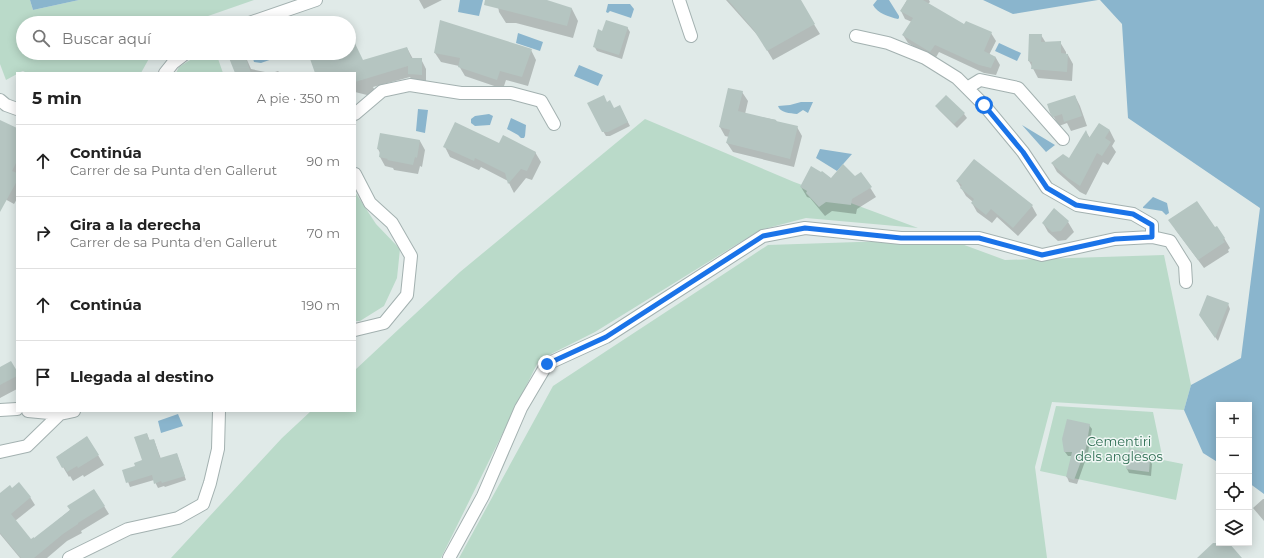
<!DOCTYPE html>
<html lang="es">
<head>
<meta charset="utf-8">
<style>
	:root { --surface:#fff; --page:#f2f2f2; --text:#222; --muted:#767676; --line:#e0e0e0 }
	body { margin:0; font-family:Montserrat,sans-serif; background:var(--page); color:var(--text) }
	.controls { position:absolute; right:12px; bottom:12px; display:grid; overflow:hidden; border-radius:0px; box-shadow:0 2px 10px #0003 }
	.controls button { width:36px; height:36px; display:grid; place-items:center; padding:0; border:0; border-bottom:1px solid var(--line); background:var(--surface); color:var(--text); font:20px sans-serif }
	.stop { position:absolute; width:12px; height:12px; margin:-9px; border:3px solid #1a73e8; border-radius:50%; background:#fff }
	.stop.end { background:#1a73e8; border-color:#fff; box-shadow:0 1px 4px #0008 }
	.list { margin:0; padding:0; list-style:none }
	h2 { display:flex; justify-content:space-between; align-items:center; height:52px; margin:0; padding:0 16px; font-size:17px }
	h2 small { font-size:13px; font-weight:400; color:var(--muted) }
	.list li { display:grid; grid-template-columns:26px 1fr auto; gap:12px; align-items:center; box-sizing:border-box; height:72px; padding:0 16px; border-top:1px solid var(--line) }
	.list b { display:block; font-size:15px; white-space:nowrap }
	.list p { margin:0; font-size:13px; white-space:nowrap; color:var(--muted) }
	.list em { font-size:13px; font-style:normal; color:var(--muted) }
	.icon { flex:none; width:22px; height:22px; fill:none; stroke:currentColor; stroke-width:2; stroke-linecap:round; stroke-linejoin:round }
	.map { position:relative; flex:none; width:1264px; height:558px; overflow:hidden }
	.search { position:absolute; background:var(--surface); box-shadow:0 2px 10px #0003; left:16px; top:16px; width:340px; height:44px; display:flex; align-items:center; gap:10px; box-sizing:border-box; padding:0 14px; border-radius:22px; color:var(--muted); font-size:15px }
	.panel { position:absolute; background:var(--surface); box-shadow:0 2px 10px #0003; left:16px; top:72px; width:340px; height:340px; border-radius:0px }
	.map>svg:first-child { display:block }
</style>
</head>
<body>
<div class="map">
<svg width="1264" height="558" viewBox="0 0 1264 558">
	<rect width="100%" height="100%" fill="#e0eae8"/>
	<path fill="#badac9" d="M0 0H30L33 10 79 0H254L188 23H23V53H152L141 73H27L23 71 17 73V74L6 80 0 64Z
		M201 53H216L223 73H176L179 67Z
		M645 119 794 182 918 228 806 218 760 230 595 332 539 360 441 558H171L282 438 311 411H355V370L460 272Z
		M355 192 376 224 400 249 397 278 384 306 360 321H355Z
		M948 239 1005 260 1164 255 1191 385 1184 410 1052 402 1035 467 1047 558H459L553 386 768 245Z
		M1056 406 1153 412 1163 460 1183 464 1176 500 1040 471Z"/>
	<path fill="#8ab5cd" d="M30 0H79L33 10Z
		M460 0H483L479 16 458 12Z
		M877 0H889L899 16V18L898 19C889 17 877 13 873 5Z
		M983 0H1098L1013 14Z
		M1100 0H1264V494L1249 483V405H1219V463L1203 453 1184 410 1191 385 1241 358 1260 208 1128 118 1122 24Z
		M608 4H630L634 9 631 18 610 11 608 13 606 12Z
		M518 33 543 42 540 51 516 43Z
		M999 43 1021 53 1017 61 995 51Z
		M258 53H273L275 58 261 63 254 62 252 55Z
		M579 65 603 75 598 86 574 76Z
		M801 102H813L808 113 803 110 797 114C790 113 780 113 778 106L790 105Z
		M418 109 428 110 425 133 416 131Z
		M489 114 493 116 490 125 475 126 471 123V119L475 116Z
		M511 118 526 125 525 136 524 138H521L518 135 507 129Z
		M1022 125 1055 145 1046 152Z
		M820 149 852 154 837 171 816 158Z
		M1153 197 1167 203 1169 213 1166 215 1162 211 1143 208V207Z
		M178 414 183 426 161 433 158 421Z"/>
	<path fill="#0003" d="M419 0H442L424 9Z
		M497 0H534L572 9 578 21 573 38 516 23H506L499 12Z
		M726 0H799L820 34 773 60 760 38Z
		M907 0H929L930 2 928 4 965 26 991 33 996 41 989 55 996 58 1000 65 996 75 984 73 939 52 935 59 908 43 903 35 912 22 905 19 901 11Z
		M627 27 630 32 622 59 597 51 594 46Z
		M1041 35 1046 43 1060 42 1066 52V54L1068 55 1073 64 1072 81 1038 78 1029 61Z
		M349 48 363 61 407 48 413 59H421L426 69V84H414L410 77 373 87 379 98 355 92V73H316L335 53H349Z
		M531 50 536 60 528 86 506 80 503 89 465 76 459 66 441 62 435 53Z
		M244 53 251 69 270 73H236Z
		M278 71 280 73H272Z
		M742 92 748 101 745 114 776 120 777 122 797 127 802 136 794 167 733 152 727 143 729 137 725 136 720 127Z
		M1075 96 1080 106 1087 126 1071 131 1067 123 1059 126 1051 112Z
		M936 106 964 114 967 118 957 128 939 110Z
		M620 107 630 126 610 136H606L603 131 614 110Z
		M0 121 17 130V199L14 204 3 198 0 201Z
		M1099 124 1110 131 1115 141 1112 146 1116 152 1108 165 1103 162 1086 195 1080 192 1057 172 1052 163 1070 159 1086 132 1090 138Z
		M420 141 425 150 422 167 420 166 418 174 394 170 393 168 385 166 380 157V153L378 149Z
		M500 144 535 152 541 162 532 180 526 178 514 193 508 181 481 167 479 170 450 157 445 147Z
		M974 160 1032 206 1037 215 1018 236 997 217 992 223 977 212 972 203 973 202 966 196 957 181Z
		M861 173 876 197 857 209 856 214 832 211 825 216 810 198 807 197 801 187 831 179 855 178Z
		M1054 209 1068 222 1074 232 1066 240 1058 241 1048 232 1043 223Z
		M1175 229H1215L1224 238 1230 248 1228 250 1229 252 1204 268Z
		M1228 304 1230 309 1218 341 1203 320Z
		M0 368 17 373V389L0 398Z
		M1089 425 1092 429 1088 453 1077 484 1069 482 1067 477 1072 456H1068L1065 452Z
		M147 434 150 441 154 440 161 459 177 454 186 480 165 487 164 486 158 488 154 480 130 487 124 471 136 467 143 461Z
		M87 437 104 465 84 477 83 475 73 481 70 476 69 477 57 457Z
		M1146 454 1152 464 1151 476 1129 473 1127 469Z
		M12 489 30 497 35 505 15 521 31 540H34L94 490 109 514 81 531 82 533 67 541 47 558H20L0 534V494Z
		M1263 499H1264V521L1253 508Z"/>
	<path fill="#b5c5c1" d="M485 0H547L572 8 567 26 484 5Z
		M728 0H801L815 24 767 51 753 29Z
		M907 0H923L964 24 966 21 992 32 984 51 996 57 991 68 979 65 935 45 930 52 902 35 913 18 900 11Z
		M440 20 532 49 522 77 500 71 497 80 458 67 460 58 434 53Z
		M606 20 628 27 619 55 593 47 598 29 602 31Z
		M349 31 363 60 407 47 411 58H422V75L408 74V66L355 82V73H315L309 56H330L333 53H349Z
		M1029 34H1042L1041 42 1061 41V53L1068 54 1067 72 1031 69 1032 62 1028 61Z
		M227 53H244L251 73H235Z
		M728 88 743 91 738 111 776 120V121L798 126 790 159 726 143 730 130 719 127Z
		M604 95 607 102 610 100 614 108 620 105 628 122 608 132H602L587 103Z
		M946 95 965 113 954 124 935 106Z
		M1075 95 1082 116 1064 122 1062 114 1053 117 1050 113 1047 104Z
		M0 120 17 128V161L12 171 17 173V181L0 212Z
		M455 122 499 143 503 135 536 152 527 171 521 169 508 184 505 173 475 158 474 161 443 147Z
		M1099 123 1110 130 1105 138 1111 142 1102 156 1097 153 1080 186 1068 178 1051 163 1063 154 1069 158 1086 130 1089 138Z
		M380 133 420 140 417 158 415 157 413 165 387 160 388 159 379 157 380 150 377 149Z
		M974 159 1033 205 1013 228 991 209 986 215 971 203 974 199 960 188 962 185 956 181Z
		M843 164 855 176 861 172 872 187 852 199 851 205 826 202 819 207 806 193 807 191 800 187 811 166 821 172 822 171 831 178Z
		M1197 201 1215 227 1217 226 1225 238 1223 240 1225 242 1198 260 1168 220Z
		M1054 208 1069 221 1061 231 1052 232 1042 223Z
		M1207 295 1229 303 1215 338 1199 315Z
		M11 361 17 371V376L0 385V367Z
		M1067 419 1090 424 1086 448 1074 480 1066 477 1072 452H1064L1062 439Z
		M147 433 149 440 154 439 160 458 177 453 185 476 162 483 161 481 154 484 152 475 126 483 122 470 135 466 134 463 142 460 134 437Z
		M87 436 99 455 78 468 77 466 67 472 64 467 62 468 56 457Z
		M1129 448 1147 453 1145 457 1150 458 1149 472 1126 469Z
		M19 482 31 497 11 514 31 539 34 537V538L70 510 67 506 94 489 105 506 78 523V524L63 534 34 558H21L0 533V493L10 485 12 488Z
		M1213 543H1229L1242 558H1197Z"/>
	<g fill="none" stroke-linecap="round" stroke-linejoin="round">
		<g stroke="#a3b1b0" stroke-width="14">
			<path id="street" d="M679 0 691 36
				M249 23 316 0
				M856 36 888 43 925 58 957 78 984 105 1023 152 1047 188 1077 205 1133 214 1152 225V237
				M165 73 173 63 186 53
				M967 88 980 80 1018 88 1063 139
				M0 100 6 105 17 109
				M355 114 382 91 410 85 461 93H511L541 101 554 124
				M355 174 370 203 392 223 411 256 407 295 384 323 355 330
				M0 410 17 409
				M28 411 60 414 74 411
				M0 452 27 446 63 411
				M69 558 128 529 178 518 203 504 210 483 218 449 219 411
				M449 558 483 496 521 408 547 364 606 337 763 236 805 228 901 238H979L1042 255 1115 239 1152 237 1170 241 1185 265 1186 282"/>
		</g>
		<use href="#street" stroke="#fff" stroke-width="12"/>
	</g>
	<g fill="none" stroke-linecap="round" stroke-linejoin="round">
		<path stroke="#1a73e8" stroke-width="5" d="M547 364 606 337 763 236 805 228 901 238H979L1042 255 1115 239 1152 237V225L1133 214 1076 205 1047 188 1023 152 984 105"/>
	</g>
	<g text-anchor="middle" stroke-width="3" stroke-linejoin="round" paint-order="stroke">
		<g font-size="13" fill="#2e6e53" stroke="#f0f7f5">
			<text x="1119" y="446">Cementiri<tspan x="1119" dy="15">dels anglesos</tspan></text>
		</g>
	</g>
</svg>
<div class="controls">
<button>+</button>
<button>−</button>
<button><svg class="icon" aria-label="locate" viewBox="0 0 24 24"><circle cx="12" cy="12" r="6"/><path d="M12 2v4M12 18v4M2 12h4M18 12h4"/></svg></button>
<button><svg class="icon" aria-label="layers" viewBox="0 0 24 24"><path d="M12 4l9 5-9 5-9-5zM3 14l9 5 9-5"/></svg></button>
</div>
<div class="stop" style="left:984px;top:105px"></div>
<div class="stop end" style="left:547px;top:364px"></div>
<div class="search"><svg class="icon" aria-label="search" viewBox="0 0 24 24"><circle cx="10" cy="10" r="6"/><path d="M15 15l6 6"/></svg>Buscar aquí</div>
<section class="panel">
<h2>5 min<small>A pie · 350 m</small></h2>
<ul class="list">
<li><svg class="icon" aria-label="ahead" viewBox="0 0 24 24"><path d="M12 20V5M6 11l6-6 6 6"/></svg><div><b>Continúa</b><p>Carrer de sa Punta d'en Gallerut</p></div><em>90 m</em></li>
<li><svg class="icon" aria-label="right" viewBox="0 0 24 24"><path d="M7 20v-9h11M14 6l5 5-5 5"/></svg><div><b>Gira a la derecha</b><p>Carrer de sa Punta d'en Gallerut</p></div><em>70 m</em></li>
<li><svg class="icon" aria-label="ahead" viewBox="0 0 24 24"><path d="M12 20V5M6 11l6-6 6 6"/></svg><div><b>Continúa</b></div><em>190 m</em></li>
<li><svg class="icon" aria-label="arrive" viewBox="0 0 24 24"><path d="M6 21V4h12l-3 4 3 4H6"/></svg><div><b>Llegada al destino</b></div></li>
</ul>
</section>
</div>
</body>
</html>
